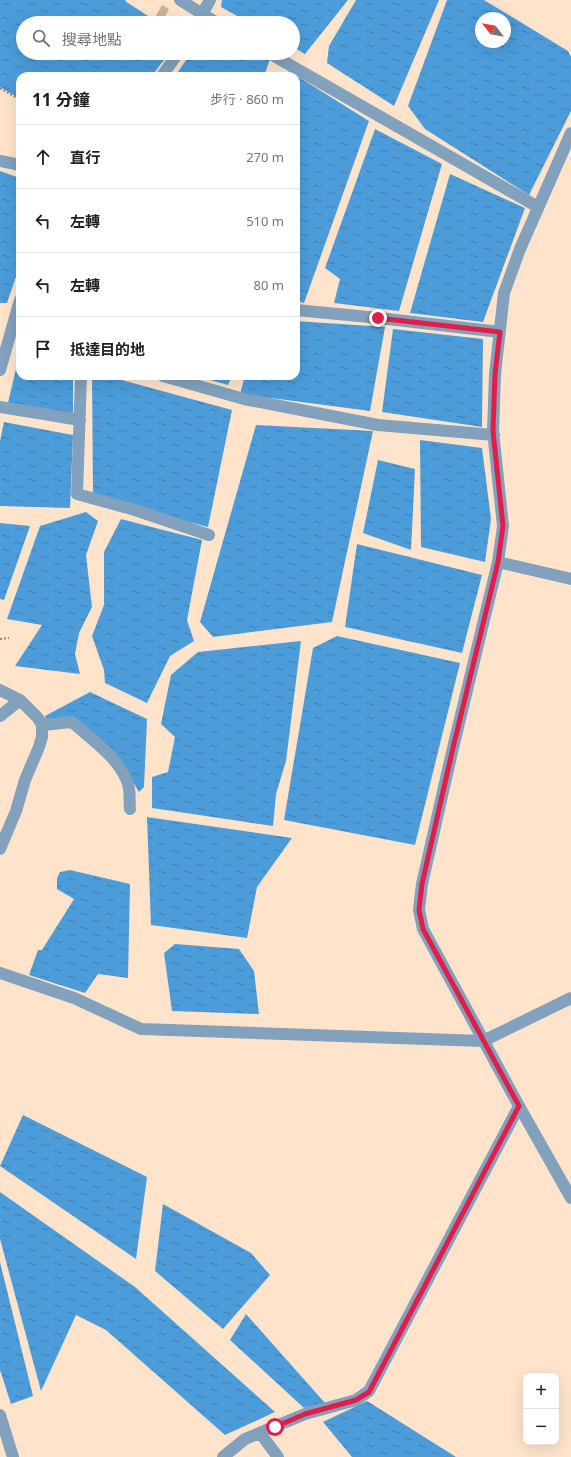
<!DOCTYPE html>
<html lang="zh-TW">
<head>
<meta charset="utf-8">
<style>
	:root { --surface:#fff; --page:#f2f2f2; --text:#202124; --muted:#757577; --line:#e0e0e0 }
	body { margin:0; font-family:"Noto Sans","Noto Sans TC",sans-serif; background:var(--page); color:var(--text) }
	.controls { position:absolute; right:12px; bottom:12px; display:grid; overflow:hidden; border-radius:8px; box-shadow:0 4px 16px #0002 }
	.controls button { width:36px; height:36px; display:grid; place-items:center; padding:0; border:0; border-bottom:1px solid var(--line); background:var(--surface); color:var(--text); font:20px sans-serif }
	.compass { position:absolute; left:475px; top:12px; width:36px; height:36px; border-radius:50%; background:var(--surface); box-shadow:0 4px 16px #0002; rotate:301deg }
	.stop { position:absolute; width:12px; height:12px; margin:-9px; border:3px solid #e11d48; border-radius:50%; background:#fff }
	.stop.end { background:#e11d48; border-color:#fff; box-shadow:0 1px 4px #0008 }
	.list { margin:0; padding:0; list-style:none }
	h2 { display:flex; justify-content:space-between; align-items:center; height:52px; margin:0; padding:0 16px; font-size:17px }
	h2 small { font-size:13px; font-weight:400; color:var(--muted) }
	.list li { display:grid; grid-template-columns:26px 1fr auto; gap:12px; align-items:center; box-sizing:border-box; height:64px; padding:0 16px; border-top:1px solid var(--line) }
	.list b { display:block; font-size:15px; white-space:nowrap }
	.list em { font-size:13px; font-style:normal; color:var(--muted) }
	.icon { flex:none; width:22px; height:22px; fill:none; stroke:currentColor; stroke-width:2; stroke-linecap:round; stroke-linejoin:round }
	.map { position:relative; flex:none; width:571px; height:1457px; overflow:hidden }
	.search { position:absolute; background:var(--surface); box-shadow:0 4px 16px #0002; left:16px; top:16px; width:284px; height:44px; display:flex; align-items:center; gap:10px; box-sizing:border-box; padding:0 14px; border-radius:22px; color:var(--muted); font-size:15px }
	.panel { position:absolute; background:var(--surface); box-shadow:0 4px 16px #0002; left:16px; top:72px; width:284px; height:308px; border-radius:12px }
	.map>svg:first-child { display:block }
</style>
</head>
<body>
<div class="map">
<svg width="571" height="1457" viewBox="0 0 571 1457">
	<defs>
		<pattern id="water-ripples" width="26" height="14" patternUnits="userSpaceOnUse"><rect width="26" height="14" fill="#4c9cda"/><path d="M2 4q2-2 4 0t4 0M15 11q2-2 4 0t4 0" fill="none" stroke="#3e7eaf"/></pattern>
	</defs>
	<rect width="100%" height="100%" fill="#ffe4cb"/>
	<path fill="url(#water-ripples)" fill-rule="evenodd" d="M0 0H126L125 1 159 23H23V53H169L152 76H20V99L0 87Z
		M222 0H348L305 54 293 47V23H250L221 7Z
		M356 0H439L394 106 327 63 329 46Z
		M447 0H484L568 51 571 57V111L529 195 425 129 408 106ZM481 18H505V42H481Z
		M191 53H256L270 59 264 76H175Z
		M289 71 369 121 304 303 296 301V76H287Z
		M375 129 442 164 399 311 334 303 340 279 325 268Z
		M0 171 20 178V265L7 303H0Z
		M450 174 525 208 483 322 410 313Z
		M296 321 385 327 370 411 240 394 245 376H296Z
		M393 329 483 339 482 427 382 412Z
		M20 352V376H73V423L6 411Z
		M92 376H107L232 410 208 527 93 497Z
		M196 376H232L228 385Z
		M4 422 73 435 70 508 0 506V441Z
		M256 425 373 431 332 622 213 637 200 622Z
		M420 440 482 448 491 519 485 562 421 547Z
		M378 460 415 469 411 550 363 533Z
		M86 512 98 521 86 555 92 607 79 633 75 654 80 674 15 666 42 625 7 619 40 526Z
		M121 519 202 540 187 620 194 641 170 656 147 703 105 683 104 670 92 636 104 605V552Z
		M0 523 30 526 4 600 0 599Z
		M357 544 482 575 462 653 345 627Z
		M337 636 460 663 415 845 284 820 313 648Z
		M301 641 286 761 276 794 273 826 152 808V777L168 772 175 737 161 724 171 675 198 652Z
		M90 692 147 719 144 787 139 792 127 772 78 728 46 722 45 716Z
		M147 817 292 838 257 887 247 938 151 925Z
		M70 870 130 884 128 978 98 974 85 993 29 975 38 950H42L74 899 57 889V878L60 872Z
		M175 944 239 949 254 971 259 1014 172 1011 164 953Z
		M23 1115 147 1177 136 1259 0 1166Z
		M0 1192 135 1287 275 1412 225 1435 106 1330 76 1315 41 1391 0 1239Z
		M163 1204 251 1253 270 1275 223 1329 155 1271Z
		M0 1262 33 1396 11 1404 0 1370Z
		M246 1314 325 1403 304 1408 230 1340Z
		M367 1401 456 1457H352L323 1422Z"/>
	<path fill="#cbb29a" d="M162 5 169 9 162 23H152Z"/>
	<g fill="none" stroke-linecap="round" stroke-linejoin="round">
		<path stroke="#958271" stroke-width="2" stroke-dasharray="2 2" stroke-linecap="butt" d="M0 88 20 100
			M0 639 9 638"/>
		<path stroke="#81a1bd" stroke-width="12" d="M180 0 217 23
			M197 23 210 0
			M269 53 538 207
			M162 76 178 53
			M571 133 520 249 504 293 495 374 493 431 503 526 498 562 452 752 422 884 419 910 423 929 519 1106 571 1198
			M0 161 20 165
			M296 310 379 318 500 332
			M0 370 20 300
			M81 376 77 494 135 510 209 535
			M163 376 244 399 378 425 494 435
			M0 407 80 420
			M498 562 571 579
			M0 690 20 700 38 718 42 725V737L39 747 25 780 16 811 0 849
			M0 716 20 700
			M42 725 72 722C91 739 117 756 127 781 131 789 129 801 130 809
			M0 973 74 998 141 1029 483 1041 571 998
			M0 1415 13 1457
			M260 1433 278 1457
			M223 1457 245 1439 305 1414 356 1400 369 1391 519 1106"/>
	</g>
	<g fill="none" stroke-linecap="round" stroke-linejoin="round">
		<path stroke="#e11d48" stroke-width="5" d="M275 1427 305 1414 356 1400 369 1392 519 1106 423 929 419 910 422 884 452 752 498 562 503 526 493 431 495 374 500 332 378 318"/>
	</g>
</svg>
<div class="controls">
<button>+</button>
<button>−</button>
</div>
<svg class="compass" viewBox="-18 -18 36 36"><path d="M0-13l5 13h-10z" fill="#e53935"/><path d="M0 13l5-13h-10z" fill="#757577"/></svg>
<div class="stop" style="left:275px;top:1427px"></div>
<div class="stop end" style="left:378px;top:318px"></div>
<div class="search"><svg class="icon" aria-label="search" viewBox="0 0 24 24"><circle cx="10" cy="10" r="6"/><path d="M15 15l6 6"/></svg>搜尋地點</div>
<section class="panel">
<h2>11 分鐘<small>步行 · 860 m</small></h2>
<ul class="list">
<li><svg class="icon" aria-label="ahead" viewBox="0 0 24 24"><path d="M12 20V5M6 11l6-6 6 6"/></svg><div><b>直行</b></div><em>270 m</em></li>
<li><svg class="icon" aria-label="left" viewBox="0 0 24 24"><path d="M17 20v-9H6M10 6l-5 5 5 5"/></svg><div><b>左轉</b></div><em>510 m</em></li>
<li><svg class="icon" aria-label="left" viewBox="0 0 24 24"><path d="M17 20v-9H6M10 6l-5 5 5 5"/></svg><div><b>左轉</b></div><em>80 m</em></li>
<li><svg class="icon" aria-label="arrive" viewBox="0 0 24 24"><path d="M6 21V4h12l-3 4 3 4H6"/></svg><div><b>抵達目的地</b></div></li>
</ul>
</section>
</div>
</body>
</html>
